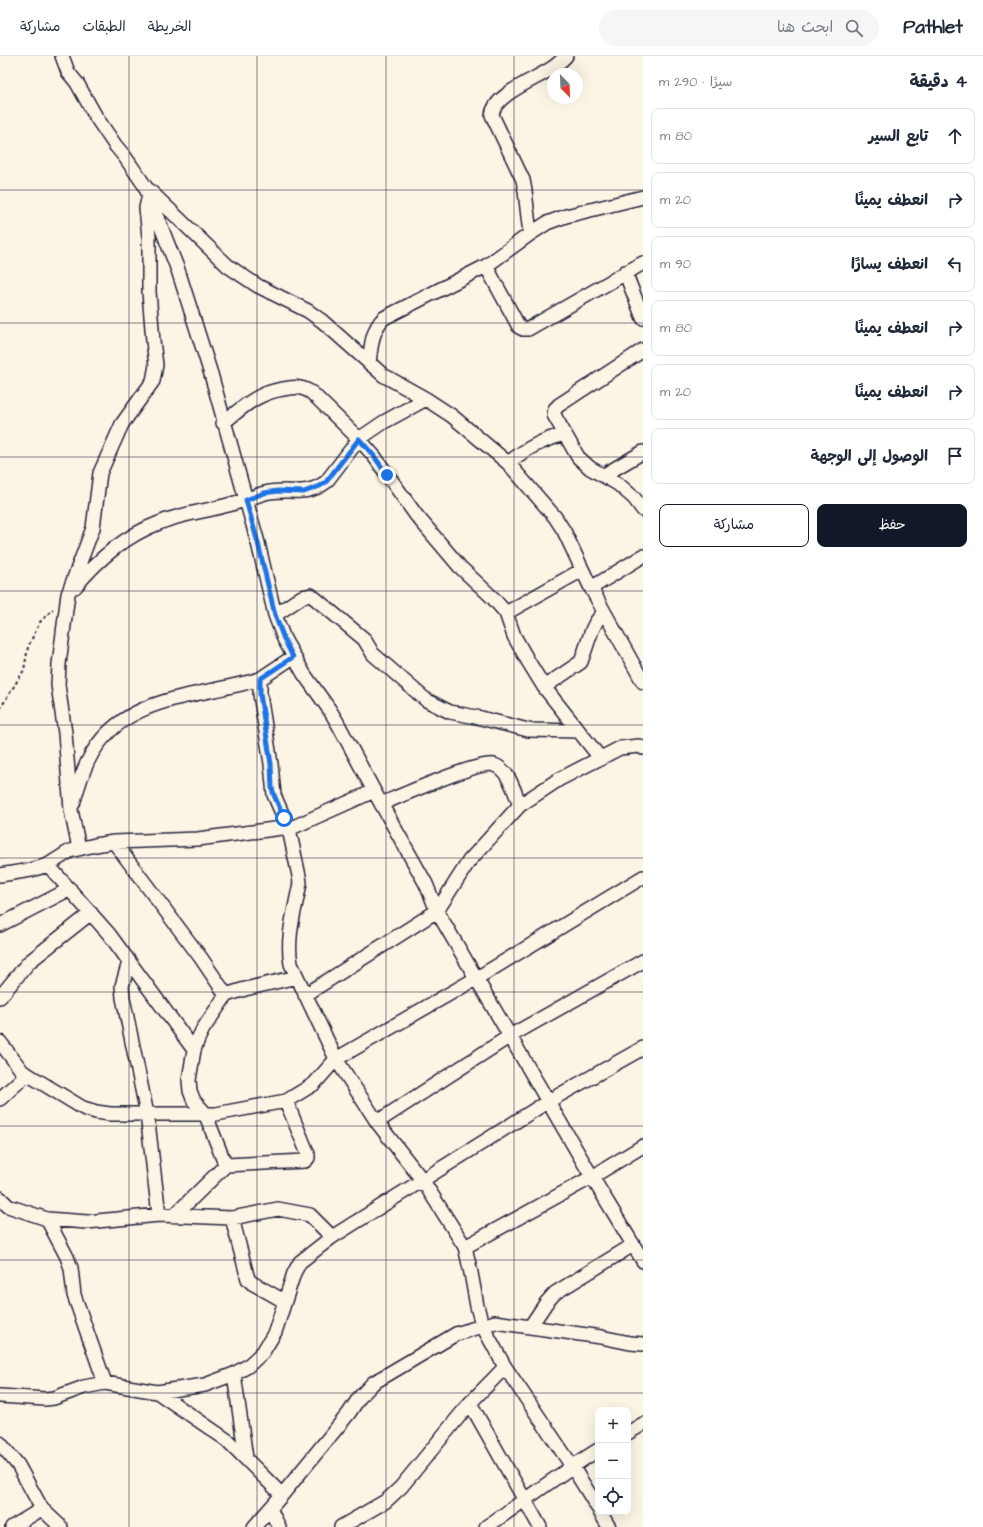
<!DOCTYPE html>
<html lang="ar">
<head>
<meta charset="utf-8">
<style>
	:root { --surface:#fff; --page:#f6f6f7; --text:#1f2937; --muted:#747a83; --line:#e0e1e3; --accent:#111827 }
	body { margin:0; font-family:"Architects Daughter","Playpen Sans Arabic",sans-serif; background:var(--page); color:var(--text); direction:rtl }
	.controls { position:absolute; right:12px; bottom:12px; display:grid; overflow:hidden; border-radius:8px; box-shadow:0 4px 16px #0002 }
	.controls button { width:36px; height:36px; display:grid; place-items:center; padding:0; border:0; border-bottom:1px solid var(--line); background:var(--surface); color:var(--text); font:20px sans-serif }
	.compass { position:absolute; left:547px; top:12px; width:36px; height:36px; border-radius:50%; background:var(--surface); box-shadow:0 4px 16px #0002; rotate:157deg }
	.stop { position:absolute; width:12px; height:12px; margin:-9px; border:3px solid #1a73e8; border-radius:50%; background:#fff }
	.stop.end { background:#1a73e8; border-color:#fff; box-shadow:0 1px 4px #0008 }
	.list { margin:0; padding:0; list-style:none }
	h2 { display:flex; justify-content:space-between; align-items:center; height:52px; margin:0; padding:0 16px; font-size:17px }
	h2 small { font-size:13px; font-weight:400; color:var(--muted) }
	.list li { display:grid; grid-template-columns:26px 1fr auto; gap:12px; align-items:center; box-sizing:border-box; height:56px; margin:0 8px 8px; padding:0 8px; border:1px solid var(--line); border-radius:8px }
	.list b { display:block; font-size:15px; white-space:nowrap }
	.list em { font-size:13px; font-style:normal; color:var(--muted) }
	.actions { display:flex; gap:8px; padding:12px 16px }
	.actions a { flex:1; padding:9px 0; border:1px solid var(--accent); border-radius:8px; text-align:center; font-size:14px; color:var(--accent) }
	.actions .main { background:var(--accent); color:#fff }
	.icon { flex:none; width:22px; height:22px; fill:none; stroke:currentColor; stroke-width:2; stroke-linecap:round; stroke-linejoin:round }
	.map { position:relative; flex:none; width:643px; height:1471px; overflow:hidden; direction:ltr }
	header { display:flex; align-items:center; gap:24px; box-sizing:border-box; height:56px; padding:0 20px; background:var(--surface); border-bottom:1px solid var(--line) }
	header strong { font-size:19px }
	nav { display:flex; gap:22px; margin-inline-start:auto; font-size:14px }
	.search { width:280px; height:36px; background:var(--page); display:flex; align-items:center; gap:10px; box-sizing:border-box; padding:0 14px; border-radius:22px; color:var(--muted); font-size:15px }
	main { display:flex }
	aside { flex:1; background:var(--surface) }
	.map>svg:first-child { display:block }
</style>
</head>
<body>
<header>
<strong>Pathlet</strong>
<div class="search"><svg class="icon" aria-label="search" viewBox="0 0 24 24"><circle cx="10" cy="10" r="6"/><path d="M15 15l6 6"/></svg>ابحث هنا</div>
<nav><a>الخريطة</a><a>الطبقات</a><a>مشاركة</a></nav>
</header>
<main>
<aside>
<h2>4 دقيقة<small>سيرًا · 290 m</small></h2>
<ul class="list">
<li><svg class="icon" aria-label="ahead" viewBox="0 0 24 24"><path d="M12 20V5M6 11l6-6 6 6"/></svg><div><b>تابع السير</b></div><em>80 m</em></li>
<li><svg class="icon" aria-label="right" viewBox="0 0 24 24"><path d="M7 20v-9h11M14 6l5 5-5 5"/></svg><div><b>انعطف يمينًا</b></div><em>20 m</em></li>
<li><svg class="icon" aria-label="left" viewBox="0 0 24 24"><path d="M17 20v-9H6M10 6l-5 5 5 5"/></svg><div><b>انعطف يسارًا</b></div><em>90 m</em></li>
<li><svg class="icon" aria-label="right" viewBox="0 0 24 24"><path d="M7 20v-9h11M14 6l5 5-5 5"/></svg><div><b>انعطف يمينًا</b></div><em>80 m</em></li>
<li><svg class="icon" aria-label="right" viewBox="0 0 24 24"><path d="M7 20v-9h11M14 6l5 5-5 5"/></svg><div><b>انعطف يمينًا</b></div><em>20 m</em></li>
<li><svg class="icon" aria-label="arrive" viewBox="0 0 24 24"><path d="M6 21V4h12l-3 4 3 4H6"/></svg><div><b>الوصول إلى الوجهة</b></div></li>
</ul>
<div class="actions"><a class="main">حفظ</a><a>مشاركة</a></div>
</aside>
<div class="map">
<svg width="643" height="1471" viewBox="0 0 643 1471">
	<rect width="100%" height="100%" fill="#fcf5e5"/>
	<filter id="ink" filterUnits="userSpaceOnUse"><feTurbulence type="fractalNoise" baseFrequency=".025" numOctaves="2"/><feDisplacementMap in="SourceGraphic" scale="8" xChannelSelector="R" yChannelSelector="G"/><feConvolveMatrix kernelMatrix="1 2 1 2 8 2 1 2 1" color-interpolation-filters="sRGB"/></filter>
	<g filter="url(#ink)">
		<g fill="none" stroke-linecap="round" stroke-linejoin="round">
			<g stroke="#22223b" stroke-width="16">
				<path id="minor" d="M62 0 68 16 77 27 96 61 115 89 125 101 145 130 178 214 211 318 258 487 275 559 284 583 304 618 329 653 337 666 374 735 426 828 437 855 592 1121 643 1205
					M149 134 228 210 258 230 308 255 322 265 383 319 426 343 452 360 508 407 555 461 564 475 591 532 643 626
					M530 178 525 135 523 124 492 59C494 38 537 23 552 12 557 9 562 4 566 0
					M486 210 519 271 523 273H528L643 207
					M625 216 643 262
					M643 294 559 349 555 353 554 359 578 401 590 412 618 428 634 442 643 454
					M369 307C371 291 372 273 384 262L486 210 530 178 547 167 566 160 643 141
					M223 367C243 351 257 337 283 333 296 331 301 330 312 337L359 383 374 400 416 459 460 511 493 542 506 557 514 580 528 605 544 631 601 703
					M508 407C527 392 541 385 564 378
					M604 419 643 396
					M75 531C98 503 125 480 159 467 180 458 202 456 224 450 238 447 251 441 265 437 288 431 304 442 326 426L359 383 384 366 426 343
					M591 532 643 500
					M506 557 582 514
					M275 559 302 541 311 539 364 583 373 598 426 644 450 656 481 662 528 674 579 675
					M293 601 260 623V638L271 708 274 739 289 773 299 820 300 827C295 854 286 881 291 908L336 1003 377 1066 423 1125 465 1191 471 1217 477 1250 482 1269 505 1311 572 1410 598 1452
					M544 631 581 606 592 574 596 566 604 556
					M73 748C77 734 81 719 88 705 120 638 199 642 260 623
					M381 748C398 741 481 704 494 709 509 714 514 735 520 749
					M114 786 201 902 226 939
					M79 792 71 754 65 677 58 629 59 608 68 538 93 472 100 417 122 368 153 325 156 309 153 285 149 236V181L146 152 148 143
					M48 809 109 878 194 994
					M0 819 31 814 48 809 70 795 95 789 114 786 198 783 282 772 289 773 374 735
					M0 869 70 833
					M129 906 122 930 123 942 147 1058 159 1159
					M305 939 437 855 469 805 520 749 558 724 620 692 639 690 643 692
					M0 941 29 906 91 857
					M0 986 22 1015 27 1018 83 1052 96 1056 110 1058H216L286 1045 314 1028 336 1003 477 922 643 821
					M0 1043 27 1018
					M377 1066 510 980 643 905
					M226 1109 223 1103 205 1057 194 1045 190 1035 189 1024 194 994 198 983 203 973 226 939 245 933 297 921
					M0 1142 8 1150 47 1163 87 1166 159 1159 232 1162 278 1153 310 1159 332 1181
					M174 1160 226 1109 305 1105 308 1102V1098L286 1045
					M232 1162 248 1223 252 1227 284 1245
					M47 1163 67 1201 71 1212 74 1239 105 1327
					M465 1191 592 1121 643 1090
					M530 1271 546 1247 555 1237 633 1189
					M234 1318 246 1402
					M157 1336 227 1384 282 1439
					M0 1340 45 1343 54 1342 84 1331 105 1327 157 1336 205 1329 234 1318 248 1310 263 1296 275 1276 294 1217 300 1206 332 1181 547 1046 643 992
					M470 1347 540 1471
					M628 1377 643 1368
					M0 1387 18 1409 42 1453 61 1471
					M270 1453 279 1471
					M600 1456 609 1471
					M12 1471 42 1453
					M254 1471 282 1439 349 1357 359 1342 373 1327 456 1278 495 1266 601 1281 630 1287 643 1288
					M341 1471 386 1445 401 1431 470 1347 505 1311
					M486 1471C523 1446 559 1418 598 1394"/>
			</g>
			<path stroke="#22223b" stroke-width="2" stroke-dasharray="3 3" stroke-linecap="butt" d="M0 653 24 614 28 591 40 566 53 553"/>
			<use href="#minor" stroke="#fcf5e5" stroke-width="13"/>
		</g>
	</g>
	<g fill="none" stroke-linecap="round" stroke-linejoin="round" filter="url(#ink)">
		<path stroke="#1a73e8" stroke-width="5" d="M284 762 274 739 272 732 271 708 260 638V623L293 601 284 583 275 559 258 487 246 444 264 437 278 435 304 436 320 430 326 426 359 383 374 400 387 419"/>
	</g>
	<path fill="none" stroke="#22223b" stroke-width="1" stroke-opacity="0.55" d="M129 0V1471M257 0V1471M386 0V1471M514 0V1471M0 134H643M0 267H643M0 401H643M0 535H643M0 669H643M0 802H643M0 936H643M0 1070H643M0 1204H643M0 1337H643"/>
</svg>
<div class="controls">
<button>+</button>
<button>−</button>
<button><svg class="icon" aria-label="locate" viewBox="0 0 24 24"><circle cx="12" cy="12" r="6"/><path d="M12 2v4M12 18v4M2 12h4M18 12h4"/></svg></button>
</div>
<svg class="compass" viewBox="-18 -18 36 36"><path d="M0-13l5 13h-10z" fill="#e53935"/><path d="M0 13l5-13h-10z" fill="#747a83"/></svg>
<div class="stop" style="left:284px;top:762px"></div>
<div class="stop end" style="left:387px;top:419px"></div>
</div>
</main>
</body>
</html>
